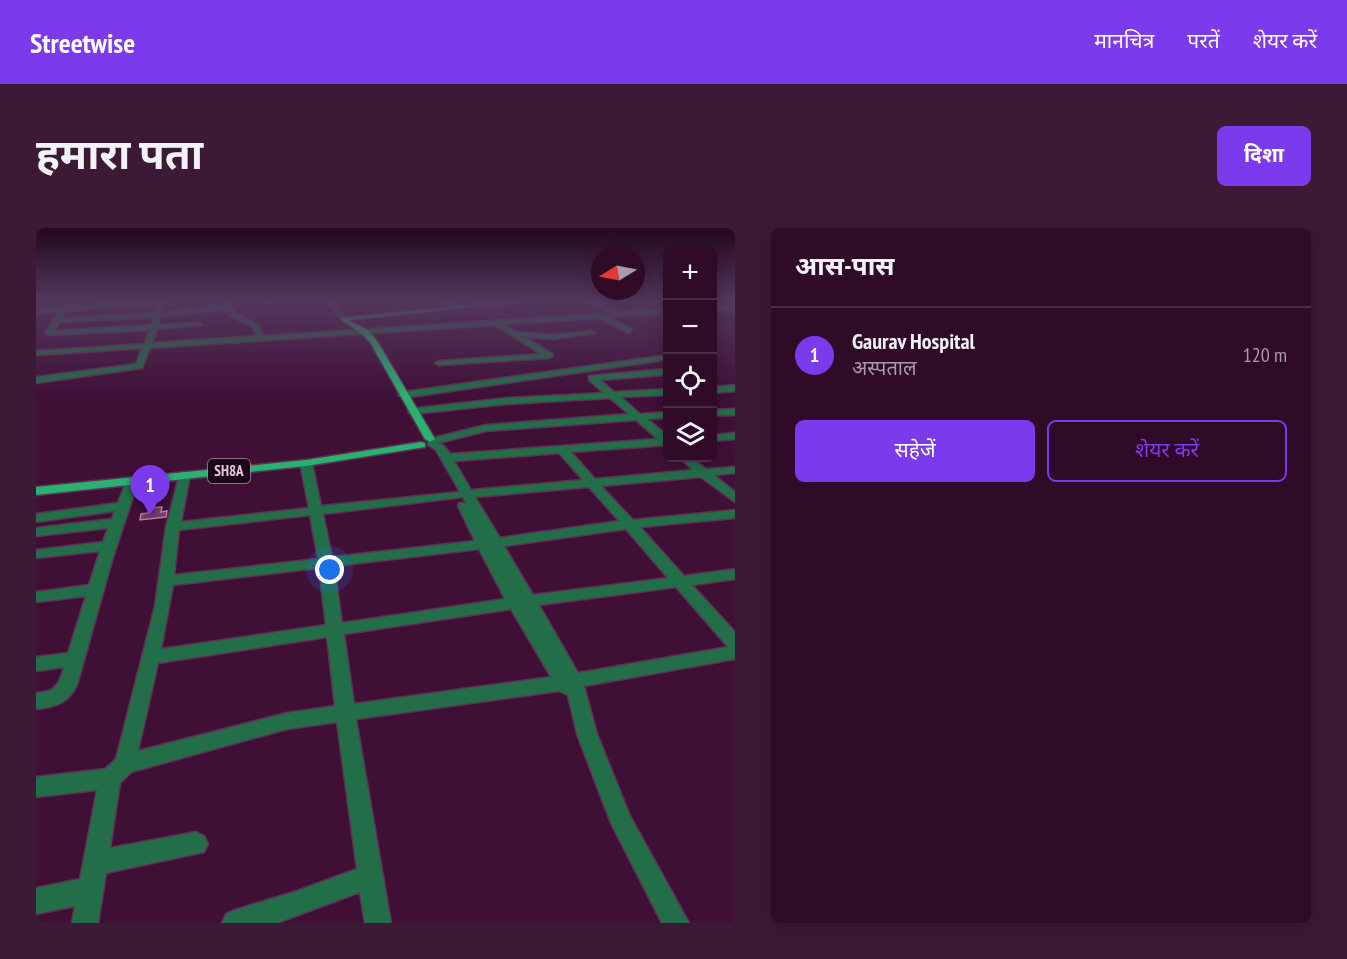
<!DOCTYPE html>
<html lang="hi">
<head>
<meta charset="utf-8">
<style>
	:root { --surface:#300b28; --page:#3c1934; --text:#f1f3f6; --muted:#a89ba8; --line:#4b2b45; --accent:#7c3aed }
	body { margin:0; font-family:"PT Sans Narrow","Noto Sans Devanagari",sans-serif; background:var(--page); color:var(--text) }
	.controls { position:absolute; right:18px; top:18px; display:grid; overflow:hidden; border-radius:9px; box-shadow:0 3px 15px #0003 }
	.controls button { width:54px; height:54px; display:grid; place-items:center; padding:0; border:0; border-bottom:2px solid var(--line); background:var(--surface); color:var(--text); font:30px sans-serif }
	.compass { position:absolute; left:555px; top:18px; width:54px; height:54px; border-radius:50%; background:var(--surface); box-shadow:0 3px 15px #0003; rotate:260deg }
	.you { position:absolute; left:294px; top:342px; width:21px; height:21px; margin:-15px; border:4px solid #fff; border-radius:50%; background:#1a73e8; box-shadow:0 0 0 9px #1a73e833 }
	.badge { display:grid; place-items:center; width:39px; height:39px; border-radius:50%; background:var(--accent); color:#fff; font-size:20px; font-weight:700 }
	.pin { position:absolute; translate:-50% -50px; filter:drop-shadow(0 2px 3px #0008) }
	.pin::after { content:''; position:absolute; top:32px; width:21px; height:18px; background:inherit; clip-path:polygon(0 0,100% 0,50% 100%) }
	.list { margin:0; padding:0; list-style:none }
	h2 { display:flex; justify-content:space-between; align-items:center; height:78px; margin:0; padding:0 24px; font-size:26px }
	h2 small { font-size:20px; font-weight:400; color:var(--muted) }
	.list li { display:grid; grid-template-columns:39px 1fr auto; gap:18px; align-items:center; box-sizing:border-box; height:96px; padding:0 24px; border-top:2px solid var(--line) }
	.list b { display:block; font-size:22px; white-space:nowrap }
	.list p { margin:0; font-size:20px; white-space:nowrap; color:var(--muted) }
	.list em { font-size:20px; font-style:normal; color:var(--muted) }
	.actions { display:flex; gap:12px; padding:18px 24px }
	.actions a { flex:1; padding:14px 0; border:2px solid var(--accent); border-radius:9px; text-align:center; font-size:21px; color:var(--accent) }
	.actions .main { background:var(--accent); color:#fff }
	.icon { flex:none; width:33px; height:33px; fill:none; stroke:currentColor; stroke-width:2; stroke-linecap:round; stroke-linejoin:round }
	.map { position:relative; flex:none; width:699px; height:695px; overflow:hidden; border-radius:9px }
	header { display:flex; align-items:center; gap:36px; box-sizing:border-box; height:84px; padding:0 30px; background:var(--accent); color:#fff }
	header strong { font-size:28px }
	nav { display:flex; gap:33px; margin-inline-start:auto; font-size:21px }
	.intro { display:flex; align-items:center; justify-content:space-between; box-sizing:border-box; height:144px; padding:0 36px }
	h1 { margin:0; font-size:42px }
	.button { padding:15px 27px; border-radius:9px; background:var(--accent); color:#fff; font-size:21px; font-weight:700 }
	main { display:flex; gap:36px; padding:0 36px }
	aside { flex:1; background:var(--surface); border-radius:9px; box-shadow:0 3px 15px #0003 }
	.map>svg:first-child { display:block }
</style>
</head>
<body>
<header>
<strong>Streetwise</strong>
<nav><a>मानचित्र</a><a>परतें</a><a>शेयर करें</a></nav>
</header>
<div class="intro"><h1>हमारा पता</h1><a class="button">दिशा</a></div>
<main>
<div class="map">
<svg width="699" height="695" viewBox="0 0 699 695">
	<rect width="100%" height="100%" fill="#400f36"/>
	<path fill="#743f66" stroke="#b67ba6" stroke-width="1.5" d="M126 279 125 284 131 283 130 289 104 292 105 286 112 285 113 280Z"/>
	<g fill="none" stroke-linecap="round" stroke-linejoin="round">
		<g stroke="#5e3054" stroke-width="3">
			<path id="minor" d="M122 72H128L125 85 187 77 185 72H191L199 85 222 97 227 108 576 85 550 72H557L585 84 632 81V85L571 89 596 101 593 105 562 90 468 96 480 104 516 107 555 103 559 105 516 111 487 108 516 126 517 128 513 130 403 137 399 135 403 133 505 126 459 97 114 120 106 140 0 155V149L100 136 106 120 0 127V123L108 116 114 102 13 107 9 105 23 83 0 85V81ZM121 77 119 85 26 90 30 83ZM188 81 194 88 217 99 220 108 116 115 121 101 166 97 163 95 122 97 124 89ZM118 89 115 97 18 103 23 94Z
				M226 72H250L228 75Z
				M290 72H296L308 88 300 86Z
				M405 72H411L418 78 413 79Z
				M699 78V82L676 83V79Z
				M625 128 629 130 628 132 367 170 362 167 367 164Z
				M628 141 632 142V148L627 147 564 152 578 164 632 161V167L585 169 604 186 632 184V190L611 191 632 208V217L535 224 559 251 657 242 644 230H655L670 241 699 239V245L678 247 699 264V274L665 249 565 258 597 292 699 282V290L604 299 648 348 699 341V351L656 357 699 404V431L548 458 561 506 594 588 653 695H626L575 595 541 506 532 467 523 463 320 491 355 695H329L324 664 241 695H186L190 686 199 682 261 663 321 641 301 494 251 501 95 544 84 555 74 620 160 604 168 608 172 616 168 624 70 645 62 695H36L39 678 0 686V660L44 651 61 562 0 569V549L69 541 80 531 119 378 130 299 144 245 148 244 154 248 145 294 273 280 264 235 270 232 276 235 285 278 424 264 400 222 392 217 393 211 450 197 593 186 574 170 471 176 376 186 373 185V181L471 170 568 165 553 152V148ZM600 192 622 211 414 226 408 218 402 215 450 203ZM523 225 547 252 435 262 418 233ZM553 259 583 293 464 310 439 269ZM427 269 430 275H423L422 278 439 313 296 329 287 286ZM274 287 282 331 138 347 143 302ZM590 301 632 350 497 367 468 318ZM443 321 469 371 306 395 298 338ZM283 340 290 397 125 421 137 357ZM640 359 692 419 542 445 503 377ZM475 381 515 449 318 476 308 406ZM291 409 299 478 251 485 102 523 122 435Z
				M699 157V163L676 165V159Z
				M699 181V187L676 188V182Z
				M699 205V211L676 213V207Z
				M96 250 102 254 77 329 41 457C32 475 20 479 0 481V465C20 464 23 457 28 439L0 443V429L32 425 50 368 0 374V364L53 357 64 323 0 330V322L67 314 72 300 0 308V300L76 291 79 283 0 294V286L82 275 90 254Z"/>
		</g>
		<g stroke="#5e3054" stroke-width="3">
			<path id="major" d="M485 72H503L313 92 333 103 341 113 399 211 394 214 389 211 334 114 327 107 303 90Z
				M385 214 389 215V219L270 238 0 267V259L270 232Z"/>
		</g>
		<use href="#minor" fill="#226e48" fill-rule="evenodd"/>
		<use href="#major" fill="#2ab070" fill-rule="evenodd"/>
	</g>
	<linearGradient id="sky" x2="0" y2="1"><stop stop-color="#23081e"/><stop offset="0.43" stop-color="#53375d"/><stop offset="1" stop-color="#53375d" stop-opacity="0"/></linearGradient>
	<rect width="699" height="169" fill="url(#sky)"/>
	<g text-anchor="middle" stroke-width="4.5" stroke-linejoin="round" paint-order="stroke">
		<rect fill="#1b0717" stroke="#a98da2" stroke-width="1.5" x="172" y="231" width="42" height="24" rx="4.5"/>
		<g font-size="15" font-weight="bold" fill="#e6c7dd">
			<text x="193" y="248">SH8A</text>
		</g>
	</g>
</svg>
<div class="controls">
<button>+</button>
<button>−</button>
<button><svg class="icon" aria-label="locate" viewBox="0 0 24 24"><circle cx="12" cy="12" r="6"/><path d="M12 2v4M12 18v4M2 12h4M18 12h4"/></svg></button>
<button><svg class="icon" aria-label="layers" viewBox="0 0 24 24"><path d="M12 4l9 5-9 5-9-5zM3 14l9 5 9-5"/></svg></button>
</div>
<svg class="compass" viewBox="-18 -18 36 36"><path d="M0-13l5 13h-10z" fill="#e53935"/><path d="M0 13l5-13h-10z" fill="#a89ba8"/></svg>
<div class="you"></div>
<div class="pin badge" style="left:114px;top:287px">1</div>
</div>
<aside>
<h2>आस-पास<small></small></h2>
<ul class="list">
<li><span class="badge">1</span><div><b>Gaurav Hospital</b><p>अस्पताल</p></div><em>120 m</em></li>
</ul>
<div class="actions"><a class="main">सहेजें</a><a>शेयर करें</a></div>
</aside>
</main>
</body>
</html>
